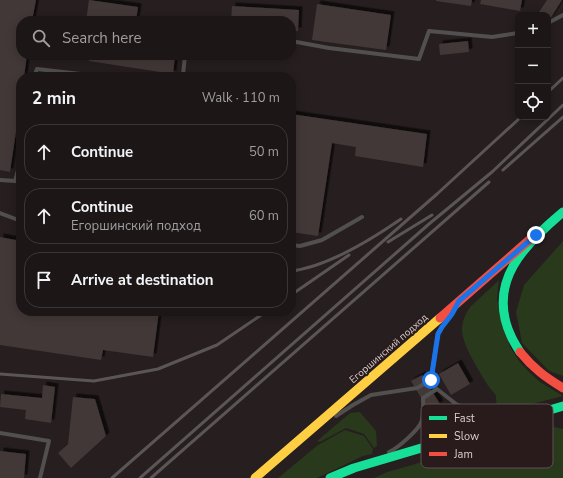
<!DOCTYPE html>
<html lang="en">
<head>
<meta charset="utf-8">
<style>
	:root { --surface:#1c1617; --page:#292324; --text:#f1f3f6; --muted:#a09fa1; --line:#3a3536 }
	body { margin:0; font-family:"Nunito Sans",sans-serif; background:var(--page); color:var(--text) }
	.controls { position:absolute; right:12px; top:12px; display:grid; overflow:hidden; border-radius:8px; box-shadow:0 2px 10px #0003 }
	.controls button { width:36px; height:36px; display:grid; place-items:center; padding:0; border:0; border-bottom:1px solid var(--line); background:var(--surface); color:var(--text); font:20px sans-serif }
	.stop { position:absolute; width:12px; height:12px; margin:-9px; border:3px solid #1a73e8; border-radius:50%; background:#fff }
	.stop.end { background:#1a73e8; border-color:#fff; box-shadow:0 1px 4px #0008 }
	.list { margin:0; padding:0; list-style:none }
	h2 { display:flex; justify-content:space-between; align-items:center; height:52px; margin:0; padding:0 16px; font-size:17px }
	h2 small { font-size:13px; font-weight:400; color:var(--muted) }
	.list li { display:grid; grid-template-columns:26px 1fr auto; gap:12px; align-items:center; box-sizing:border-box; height:56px; margin:0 8px 8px; padding:0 8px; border:1px solid var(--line); border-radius:16px }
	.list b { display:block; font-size:15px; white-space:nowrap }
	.list p { margin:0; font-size:13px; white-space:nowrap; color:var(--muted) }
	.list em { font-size:13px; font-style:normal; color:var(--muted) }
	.icon { flex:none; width:22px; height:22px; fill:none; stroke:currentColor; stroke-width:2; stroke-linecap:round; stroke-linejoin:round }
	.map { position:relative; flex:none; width:563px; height:478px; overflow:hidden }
	.search { position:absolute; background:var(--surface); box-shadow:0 2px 10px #0003; left:16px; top:16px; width:280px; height:44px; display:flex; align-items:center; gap:10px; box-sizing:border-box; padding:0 14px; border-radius:16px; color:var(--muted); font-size:15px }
	.panel { position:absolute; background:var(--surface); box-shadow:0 2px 10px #0003; left:16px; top:72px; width:280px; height:244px; border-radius:16px }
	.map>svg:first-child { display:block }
</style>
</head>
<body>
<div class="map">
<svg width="563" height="478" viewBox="0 0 563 478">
	<defs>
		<filter id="shadow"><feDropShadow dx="3.5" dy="-3.5" stdDeviation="0" flood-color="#0009"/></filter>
	</defs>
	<rect width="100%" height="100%" fill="#261e1f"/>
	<path fill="#28391c" d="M563 241V376L549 371 522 343 516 312 524 285Z
		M499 280 497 300 510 347 519 361 528 371 540 382 563 396 509 410C505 410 501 410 498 406 495 402 497 398 495 394 493 392 491 389 489 387 481 374 462 345 462 330 462 322 465 314 470 307Z
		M360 412 376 431 377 446 374 448 364 434 346 428 320 442 317 441 350 413Z
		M550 426 563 429V478H374L387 472Z
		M345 430 364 436 373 449 372 454 363 456 317 478H278L318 445Z"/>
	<path fill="#433739" filter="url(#shadow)" d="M0 0H36L32 21H21V55H27L24 77H21V98L10 172 0 170Z
		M89 0 138 7 136 21H86Z
		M436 0H472L471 6 436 1Z
		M481 0H522L520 11 480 4Z
		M547 0H562L550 19 548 18V15H543L539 12Z
		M317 4 391 15 386 50 312 40Z
		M232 6 299 10 298 31H291V21H231Z
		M468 41 469 52 440 55 439 44Z
		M90 55H171L175 56 173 74 89 61Z
		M291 114 427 134 423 167 355 156 356 147 332 143 318 236 291 232Z
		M0 237 21 241V311H159L153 357 103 350 101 360 0 345Z
		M458 363 470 384 451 395 439 374Z
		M422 375 440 404 429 411 411 381Z
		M43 385 55 387 51 423 25 419 26 410 0 407 1 394 42 398Z
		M73 397 95 399 106 436 71 468 58 453 68 444Z
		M0 451 26 454 24 478H0Z"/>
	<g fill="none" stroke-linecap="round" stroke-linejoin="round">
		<path stroke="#524f4f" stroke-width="4" d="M548 23 563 15
			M291 41 329 48 419 59 429 31 492 37 518 33
			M34 77 37 69 107 77
			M181 77 183 75 185 55
			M0 180 15 181 21 159
			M15 181 21 182
			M0 213 21 221
			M291 245 300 246 322 240 362 217
			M336 416 353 405 371 395 417 388 431 380 438 333C442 325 449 320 453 312
			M422 421 456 404
			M0 433 49 441 40 478
			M389 452C398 448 420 429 422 420 424 413 423 405 423 398L437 389 456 404 498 422"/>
		<path stroke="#16e098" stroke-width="9" d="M520 352C517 347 513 341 511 336 486 282 525 244 563 212
			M330 478 354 468 563 406"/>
		<path stroke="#ffcf43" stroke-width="9" d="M255 478 440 318"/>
		<path stroke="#f24e42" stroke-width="9" d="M440 318 535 235
			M520 352C533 368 545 377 563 388"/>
		<path stroke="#5b5656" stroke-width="3" d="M548 92 563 78
			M503 170 563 117
			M388 242 432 215
			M291 271C327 267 372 239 401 219
			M291 295 349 255
			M0 374 94 381 158 369 217 345 267 311
			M112 478 437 194 521 117
			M140 478 429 224 492 172 563 105
			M151 478 489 182"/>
	</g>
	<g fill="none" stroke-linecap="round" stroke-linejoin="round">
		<path stroke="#1a73e8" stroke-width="5" d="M431 380 438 334 442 327 452 314 459 301 536 235"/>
	</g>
	<g text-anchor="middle" stroke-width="3.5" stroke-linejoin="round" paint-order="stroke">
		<g font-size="10" fill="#d9cfd0" stroke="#291b1c">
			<text transform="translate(388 348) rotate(-41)" y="4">Егоршинский подход</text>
		</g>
	</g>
	<rect x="421" y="404" width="132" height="64" rx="6" fill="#291b1c" stroke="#5e5152" stroke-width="1"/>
	<rect x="429" y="416" width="18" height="4" fill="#16e098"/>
	<rect x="429" y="434" width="18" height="4" fill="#ffcf43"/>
	<rect x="429" y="452" width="18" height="4" fill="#f24e42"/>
	<g font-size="11" fill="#d9cfd0">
		<text x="454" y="422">Fast</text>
		<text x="454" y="440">Slow</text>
		<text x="454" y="458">Jam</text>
	</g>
</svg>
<div class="controls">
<button>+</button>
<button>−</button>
<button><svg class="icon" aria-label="locate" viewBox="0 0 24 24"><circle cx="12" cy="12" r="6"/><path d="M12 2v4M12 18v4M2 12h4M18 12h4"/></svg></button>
</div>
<div class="stop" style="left:431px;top:380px"></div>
<div class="stop end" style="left:536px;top:235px"></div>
<div class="search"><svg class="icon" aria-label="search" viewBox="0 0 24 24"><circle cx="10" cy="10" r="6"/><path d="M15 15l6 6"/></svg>Search here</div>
<section class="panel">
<h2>2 min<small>Walk · 110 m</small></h2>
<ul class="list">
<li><svg class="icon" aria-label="ahead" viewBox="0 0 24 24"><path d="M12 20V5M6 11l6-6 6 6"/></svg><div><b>Continue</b></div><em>50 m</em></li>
<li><svg class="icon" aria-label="ahead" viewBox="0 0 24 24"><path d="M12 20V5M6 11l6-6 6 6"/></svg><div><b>Continue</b><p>Егоршинский подход</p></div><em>60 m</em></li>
<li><svg class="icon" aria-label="arrive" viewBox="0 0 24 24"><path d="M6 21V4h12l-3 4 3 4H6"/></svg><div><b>Arrive at destination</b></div></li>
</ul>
</section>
</div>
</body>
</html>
